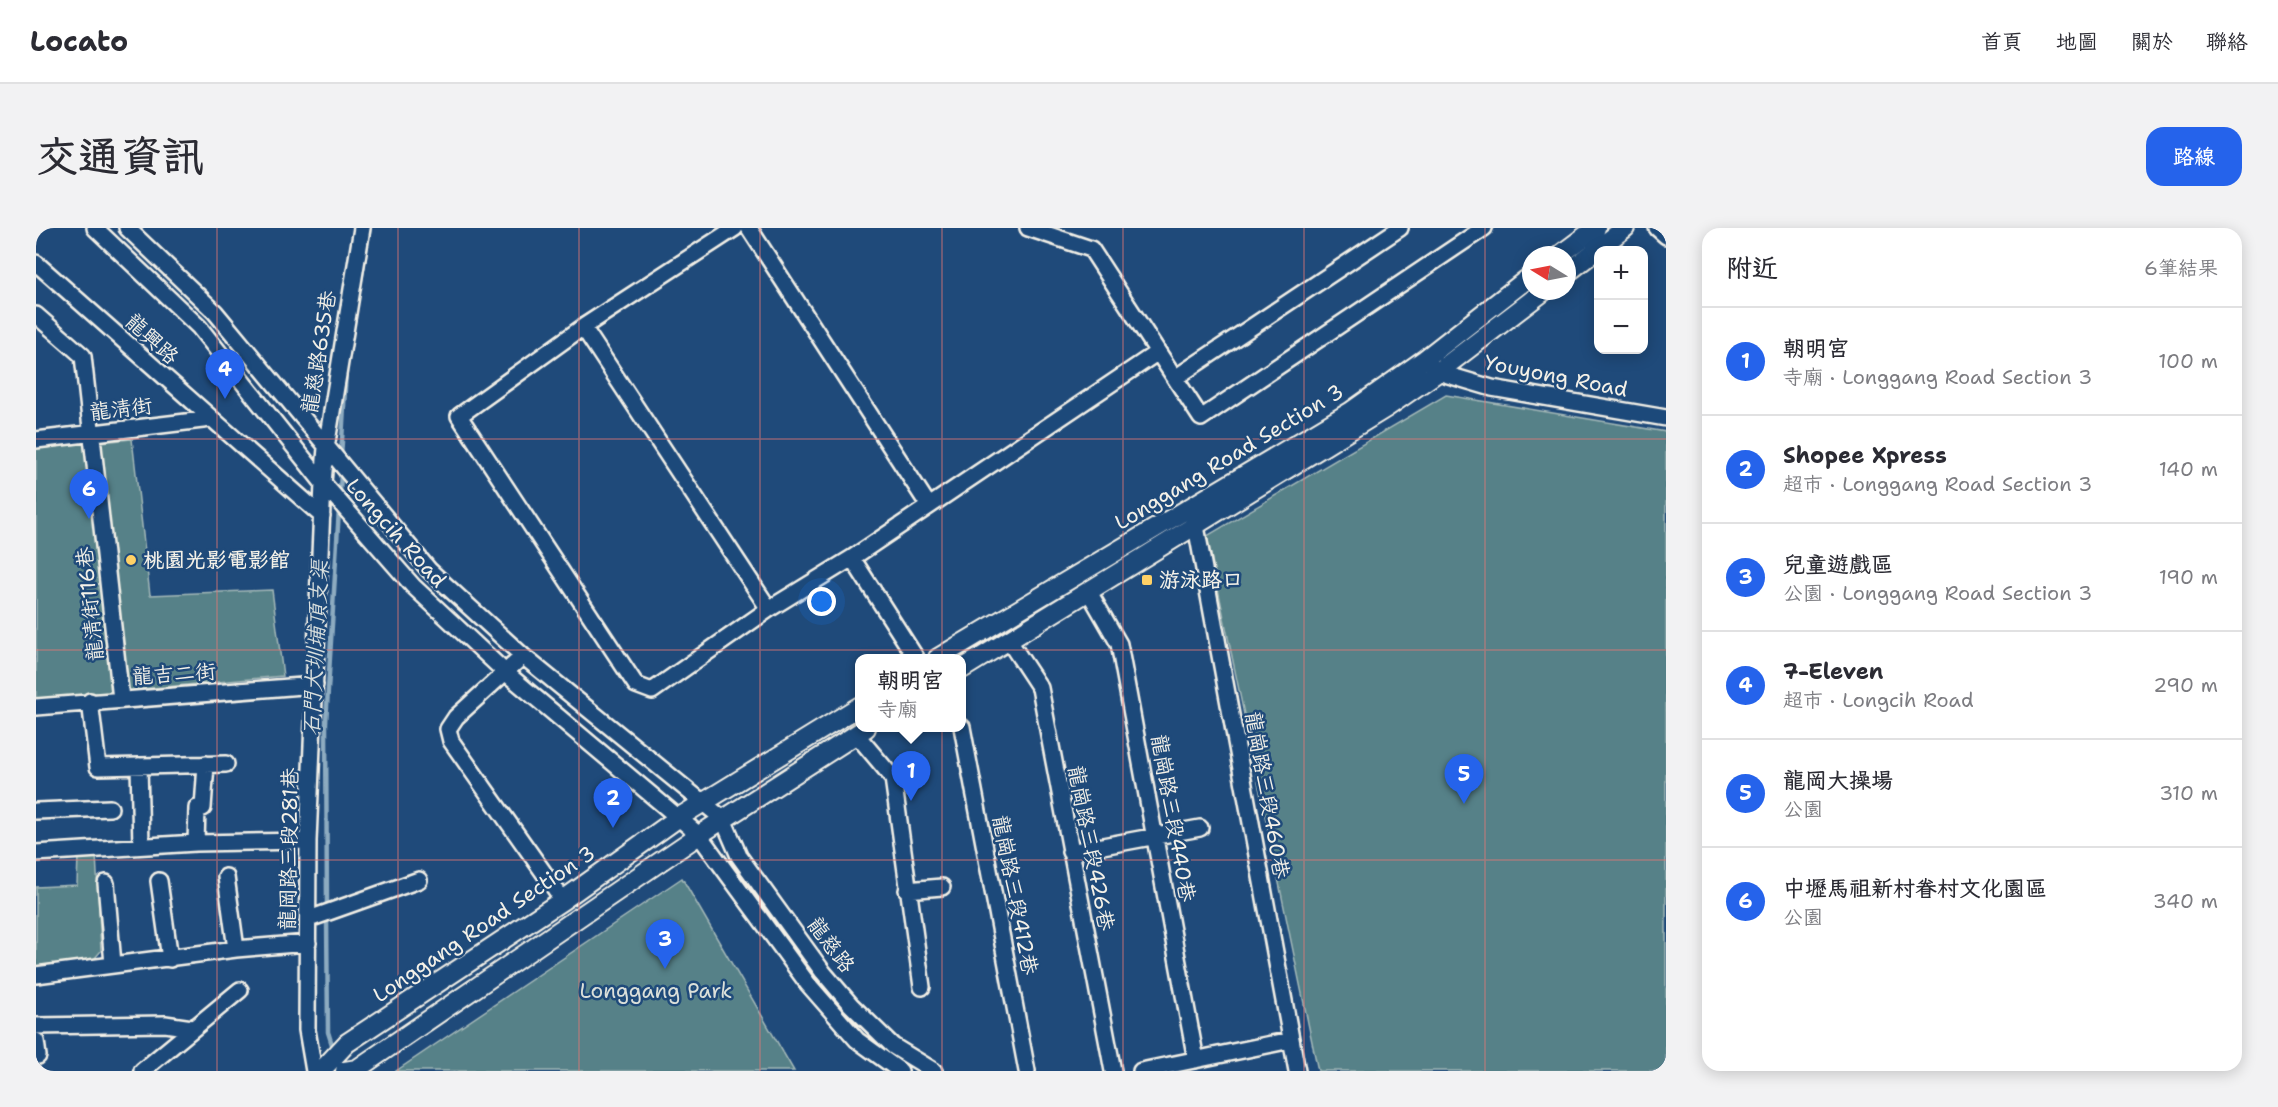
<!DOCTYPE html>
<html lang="zh-TW">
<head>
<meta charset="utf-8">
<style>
	:root { --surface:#fff; --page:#f2f2f3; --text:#2b2b33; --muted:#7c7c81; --line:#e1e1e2; --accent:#2563eb }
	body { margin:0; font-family:"Shantell Sans","LXGW WenKai TC",sans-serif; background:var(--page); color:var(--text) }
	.controls { position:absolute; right:18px; top:18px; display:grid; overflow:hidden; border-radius:12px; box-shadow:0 3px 15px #0003 }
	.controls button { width:54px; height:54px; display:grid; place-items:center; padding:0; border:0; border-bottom:2px solid var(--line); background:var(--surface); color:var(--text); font:30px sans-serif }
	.compass { position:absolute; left:1486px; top:18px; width:54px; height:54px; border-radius:50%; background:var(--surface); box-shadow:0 3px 15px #0003; rotate:280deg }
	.you { position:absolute; left:786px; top:374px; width:21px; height:21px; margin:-15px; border:4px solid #fff; border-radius:50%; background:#1a73e8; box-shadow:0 0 0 9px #1a73e833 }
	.badge { display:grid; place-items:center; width:39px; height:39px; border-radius:50%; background:var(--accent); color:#fff; font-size:20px; font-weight:700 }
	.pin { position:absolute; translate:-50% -50px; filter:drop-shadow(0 2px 3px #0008) }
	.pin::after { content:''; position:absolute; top:32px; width:21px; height:18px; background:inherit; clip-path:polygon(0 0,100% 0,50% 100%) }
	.popup { position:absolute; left:819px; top:426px; width:111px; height:78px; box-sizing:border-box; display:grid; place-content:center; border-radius:12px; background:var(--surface); filter:drop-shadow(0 2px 4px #0005); font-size:20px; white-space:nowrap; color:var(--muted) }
	.popup b { font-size:22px; color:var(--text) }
	.popup::after { content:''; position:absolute; left:50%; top:100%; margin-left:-12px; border:12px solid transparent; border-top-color:var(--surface) }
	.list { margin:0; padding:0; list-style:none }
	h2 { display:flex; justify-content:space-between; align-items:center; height:78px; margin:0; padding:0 24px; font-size:26px }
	h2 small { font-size:20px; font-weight:400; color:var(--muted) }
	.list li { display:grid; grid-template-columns:39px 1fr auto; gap:18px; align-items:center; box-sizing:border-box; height:108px; padding:0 24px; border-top:2px solid var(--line) }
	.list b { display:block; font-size:22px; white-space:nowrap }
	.list p { margin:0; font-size:20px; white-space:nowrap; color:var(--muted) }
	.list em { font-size:20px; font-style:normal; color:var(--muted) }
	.map { position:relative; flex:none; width:1630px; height:843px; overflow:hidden; border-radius:18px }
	header { display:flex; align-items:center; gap:36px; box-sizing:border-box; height:84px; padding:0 30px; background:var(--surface); border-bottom:2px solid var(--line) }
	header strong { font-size:28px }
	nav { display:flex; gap:33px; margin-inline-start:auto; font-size:21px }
	.intro { display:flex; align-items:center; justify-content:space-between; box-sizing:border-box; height:144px; padding:0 36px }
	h1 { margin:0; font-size:42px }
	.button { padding:15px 27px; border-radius:18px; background:var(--accent); color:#fff; font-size:21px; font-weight:700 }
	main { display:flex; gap:36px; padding:0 36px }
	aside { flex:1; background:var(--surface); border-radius:18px; box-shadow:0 3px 15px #0003 }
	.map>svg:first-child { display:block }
</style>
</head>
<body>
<header>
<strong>Locato</strong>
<nav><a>首頁</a><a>地圖</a><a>關於</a><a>聯絡</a></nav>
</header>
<div class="intro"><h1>交通資訊</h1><a class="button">路線</a></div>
<main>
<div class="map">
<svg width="1630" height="843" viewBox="0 0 1630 843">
	<rect width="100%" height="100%" fill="#1f4a7a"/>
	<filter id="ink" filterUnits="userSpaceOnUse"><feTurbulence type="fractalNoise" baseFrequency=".0167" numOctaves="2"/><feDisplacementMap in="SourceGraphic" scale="12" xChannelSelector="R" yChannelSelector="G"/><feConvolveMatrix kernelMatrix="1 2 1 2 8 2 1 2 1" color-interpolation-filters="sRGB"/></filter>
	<g filter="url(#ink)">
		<path fill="#568188" stroke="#a5b9b8" stroke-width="1.5" d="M1410 167 1630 204V843H1282L1171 308Z
			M96 211 114 367 236 362 247 448 0 471V220Z
			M60 626 65 723 58 731 0 738V659L41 657 42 628Z
			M646 650 758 843H360Z"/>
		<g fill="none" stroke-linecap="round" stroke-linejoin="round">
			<path stroke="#8dabc0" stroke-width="4.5" d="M325 52 334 0
				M305 230 310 143
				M304 266 305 242
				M291 680 290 495 303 281
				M291 688 292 804 298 823"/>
			<g stroke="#f4f1e8" stroke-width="20">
				<path id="minor" d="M59 0 163 99 287 255 377 358 469 444 663 607 772 756 821 812 864 843
					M91 0 179 84 393 342 487 428 687 591 703 628 787 744 815 777 857 818 898 843
					M699 0 547 99 733 381 816 330 1122 124 1055 21 992 0
					M713 0 893 278
					M1621 0 1630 8
					M0 35 286 288
					M0 87 47 128 85 471
					M547 99 423 188 600 457 616 463 733 381
					M1122 124 1165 190 1448 0
					M1397 139 1402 144 1456 160 1630 190
					M1139 150 1364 0
					M0 212 175 191
					M1156 289 1160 298 1261 843
					M816 330 880 430
					M1053 364 1083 416 1160 832
					M973 413 1004 460 1077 843
					M487 428 420 489 412 501 415 513 527 672
					M54 473 62 539 190 536
					M0 479 279 457
					M926 499 991 843
					M820 506 857 550 886 759
					M103 538 105 617
					M0 583 74 580
					M160 615 161 580H167L170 536
					M1034 624 1164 600
					M0 625 160 615 272 613
					M190 649 200 721
					M123 653 134 731
					M70 655 77 736
					M871 662 906 659
					M273 691 383 652
					M0 747 200 721 272 715
					M0 798 129 796 156 800
					M0 813 2 828
					M106 843 204 762
					M278 843 271 802 272 613 287 255 290 220 326 0
					M1105 843 1255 812"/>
			</g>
			<g stroke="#f4f1e8" stroke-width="22">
				<path id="major" d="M1524 27 1560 0
					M1531 45 1589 0
					M902 430 1314 184 1389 131 1495 48
					M926 441 1350 180 1402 144 1508 63
					M285 843 311 815 527 672 642 590 824 478
					M309 843 321 841 663 607 830 500"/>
			</g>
			<use href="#minor" stroke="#1f4a7a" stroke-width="15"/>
			<use href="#major" stroke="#1f4a7a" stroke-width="18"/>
		</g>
	</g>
	<path fill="none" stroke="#e27875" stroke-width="1.5" stroke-opacity="0.55" d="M181 0V843M362 0V843M543 0V843M724 0V843M906 0V843M1087 0V843M1268 0V843M1449 0V843M0 211H1630M0 422H1630M0 632H1630"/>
	<g fill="#ffd166" stroke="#1f4a7a" stroke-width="2">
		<circle cx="95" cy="332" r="6"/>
		<rect x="1105" y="346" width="12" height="12" rx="3"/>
	</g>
	<g text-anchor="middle" stroke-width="5" stroke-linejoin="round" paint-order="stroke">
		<g font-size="21" fill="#f4f1e8" stroke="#1f4a7a">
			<text transform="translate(116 111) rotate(42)" y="7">龍興路</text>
			<text transform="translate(283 124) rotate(-81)" y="7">龍慈路635巷</text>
			<text transform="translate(1520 148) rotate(11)" y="7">Youyong Road</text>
			<text transform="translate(85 181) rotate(-7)" y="7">龍清街</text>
			<text transform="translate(1193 229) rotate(-31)" y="7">Longgang Road Section 3</text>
			<text transform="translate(360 305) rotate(48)" y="7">Longcih Road</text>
			<text transform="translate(54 376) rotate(-96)" y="7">龍清街116巷</text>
			<text transform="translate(138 446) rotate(-4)" y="7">龍吉二街</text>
			<text transform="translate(1231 567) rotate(80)" y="7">龍崗路三段460巷</text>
			<text transform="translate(1137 590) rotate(80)" y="7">龍崗路三段440巷</text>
			<text transform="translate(1055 620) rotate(79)" y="7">龍崗路三段426巷</text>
			<text transform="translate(253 621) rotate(-89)" y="7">龍岡路三段281巷</text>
			<text transform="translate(979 667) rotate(79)" y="7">龍崗路三段412巷</text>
			<text transform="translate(448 696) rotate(-34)" y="7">Longgang Road Section 3</text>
			<text transform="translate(795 717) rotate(53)" y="7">龍慈路</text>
		</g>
		<g font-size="21" font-weight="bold" fill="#f4f1e8" stroke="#1f4a7a" text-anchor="start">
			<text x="107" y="339">桃園光影電影館</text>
			<text x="1123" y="359">游泳路口</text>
		</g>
		<g font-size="21" fill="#dce0da" stroke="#1f4a7a">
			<text x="620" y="770">Longgang Park</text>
		</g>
		<g font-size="22" font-style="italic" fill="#dae0de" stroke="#1f4a7a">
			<text transform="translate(279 420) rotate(-87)" y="8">石門大圳埔頂支渠</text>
		</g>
	</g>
</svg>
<div class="controls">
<button>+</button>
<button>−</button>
</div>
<svg class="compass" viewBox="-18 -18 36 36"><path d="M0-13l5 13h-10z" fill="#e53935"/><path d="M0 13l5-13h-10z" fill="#7c7c81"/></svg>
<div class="you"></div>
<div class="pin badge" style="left:875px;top:573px">1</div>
<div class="popup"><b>朝明宮</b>寺廟</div>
<div class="pin badge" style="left:577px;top:600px">2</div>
<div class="pin badge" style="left:629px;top:741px">3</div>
<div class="pin badge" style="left:189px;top:171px">4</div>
<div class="pin badge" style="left:1428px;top:576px">5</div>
<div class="pin badge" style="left:53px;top:291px">6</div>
</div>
<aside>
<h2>附近<small>6筆結果</small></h2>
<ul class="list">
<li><span class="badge">1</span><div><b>朝明宮</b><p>寺廟 · Longgang Road Section 3</p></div><em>100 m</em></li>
<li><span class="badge">2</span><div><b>Shopee Xpress</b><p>超市 · Longgang Road Section 3</p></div><em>140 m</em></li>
<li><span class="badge">3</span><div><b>兒童遊戲區</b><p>公園 · Longgang Road Section 3</p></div><em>190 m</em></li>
<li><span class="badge">4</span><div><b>7-Eleven</b><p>超市 · Longcih Road</p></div><em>290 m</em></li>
<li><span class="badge">5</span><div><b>龍岡大操場</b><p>公園</p></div><em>310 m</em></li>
<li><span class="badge">6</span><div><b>中壢馬祖新村眷村文化園區</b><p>公園</p></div><em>340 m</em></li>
</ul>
</aside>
</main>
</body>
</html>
